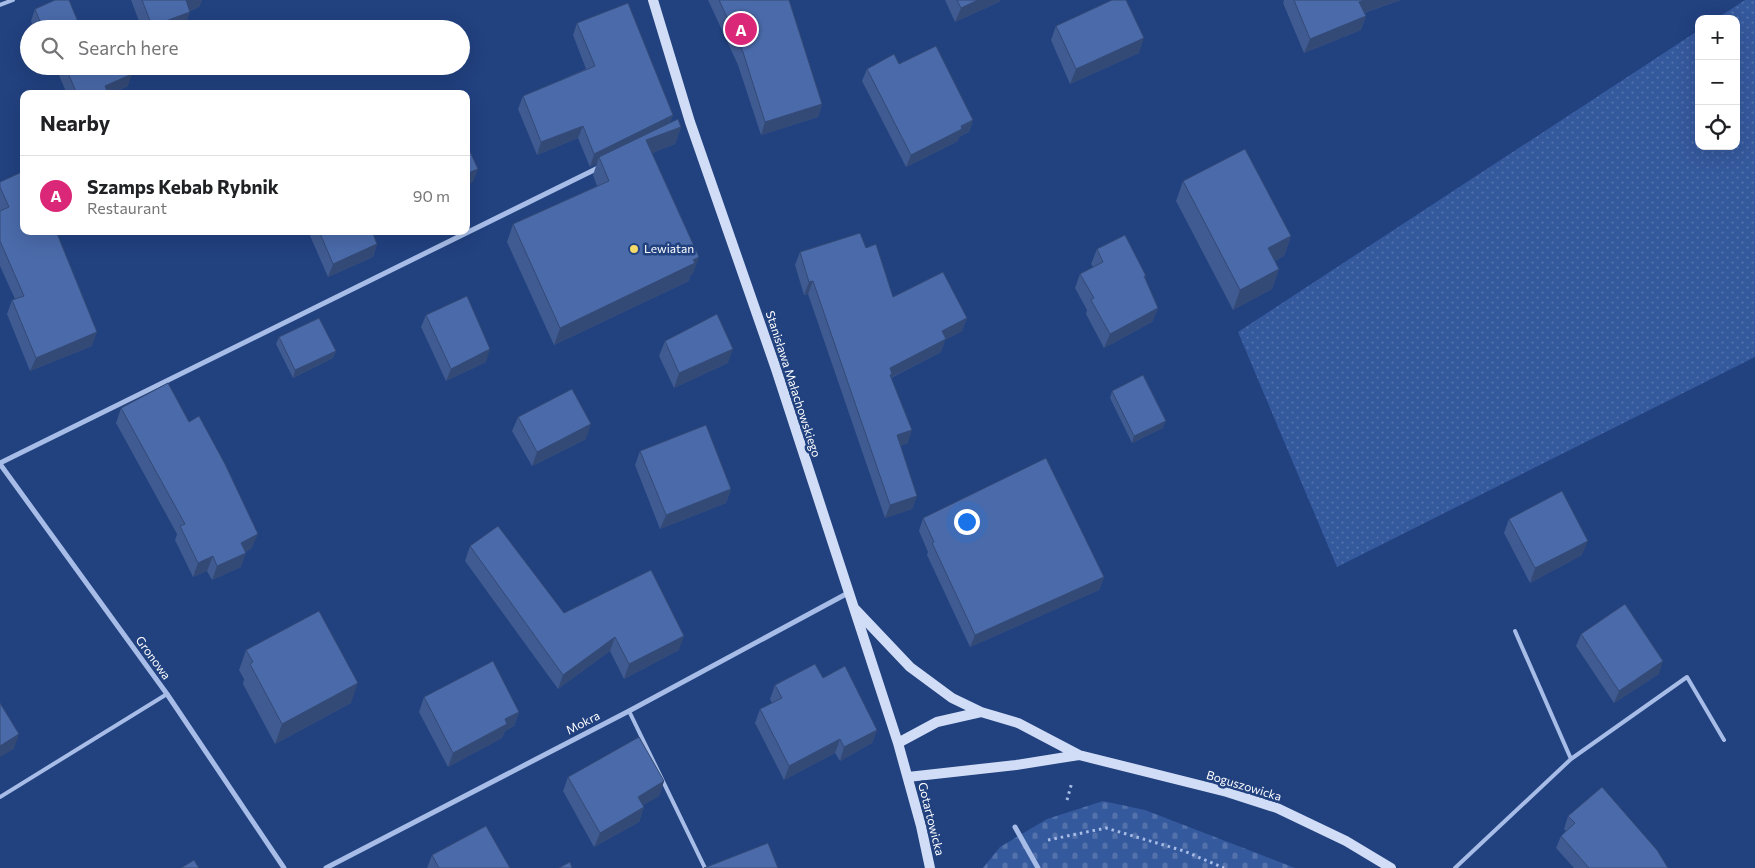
<!DOCTYPE html>
<html lang="en">
<head>
<meta charset="utf-8">
<style>
	:root { --surface:#fff; --page:#f2f2f2; --text:#202124; --muted:#757577; --line:#e0e0e0; --accent:#db2777 }
	body { margin:0; font-family:Commissioner,sans-serif; background:var(--page); color:var(--text) }
	.controls { position:absolute; right:15px; top:15px; display:grid; overflow:hidden; border-radius:10px; box-shadow:0 5px 20px #0002 }
	.controls button { width:45px; height:45px; display:grid; place-items:center; padding:0; border:0; border-bottom:1px solid var(--line); background:var(--surface); color:var(--text); font:25px sans-serif }
	.you { position:absolute; left:966px; top:521px; width:18px; height:18px; margin:-12px; border:4px solid #fff; border-radius:50%; background:#1a73e8; box-shadow:0 0 0 8px #1a73e833 }
	.badge { display:grid; place-items:center; width:32px; height:32px; border-radius:50%; background:var(--accent); color:#fff; font-size:16px; font-weight:700 }
	.pin { position:absolute; translate:-50% -50%; border:2px solid #fff; box-shadow:0 1px 5px #0006 }
	.list { margin:0; padding:0; list-style:none }
	h2 { display:flex; justify-content:space-between; align-items:center; height:65px; margin:0; padding:0 20px; font-size:21px }
	h2 small { font-size:16px; font-weight:400; color:var(--muted) }
	.list li { display:grid; grid-template-columns:32px 1fr auto; gap:15px; align-items:center; box-sizing:border-box; height:80px; padding:0 20px; border-top:1px solid var(--line) }
	.list b { display:block; font-size:19px; white-space:nowrap }
	.list p { margin:0; font-size:16px; white-space:nowrap; color:var(--muted) }
	.list em { font-size:16px; font-style:normal; color:var(--muted) }
	.icon { flex:none; width:28px; height:28px; fill:none; stroke:currentColor; stroke-width:2; stroke-linecap:round; stroke-linejoin:round }
	.map { position:relative; flex:none; width:1755px; height:868px; overflow:hidden }
	.search { position:absolute; background:var(--surface); box-shadow:0 5px 20px #0002; left:20px; top:20px; width:450px; height:55px; display:flex; align-items:center; gap:12px; box-sizing:border-box; padding:0 18px; border-radius:28px; color:var(--muted); font-size:19px }
	.panel { position:absolute; background:var(--surface); box-shadow:0 5px 20px #0002; left:20px; top:90px; width:450px; height:145px; border-radius:10px }
	.map>svg:first-child { display:block }
</style>
</head>
<body>
<div class="map">
<svg width="1755" height="868" viewBox="0 0 1755 868">
	<defs>
		<pattern id="grass-dots" width="8" height="8" patternUnits="userSpaceOnUse" patternTransform="scale(1.25)"><rect width="8" height="8" fill="#35599d"/><path d="M2 2h.1M6 6h.1" fill="none" stroke="#5372ac" stroke-width="1.8" stroke-linecap="round"/></pattern>
		<pattern id="cemetery-stones" width="16" height="16" patternUnits="userSpaceOnUse" patternTransform="scale(1.25)"><rect width="16" height="16" fill="#35599d"/><path d="M2 7V4a2 2 0 0 1 4 0v3zM10 15v-3a2 2 0 0 1 4 0v3z" fill="#5372ac"/></pattern>
	</defs>
	<rect width="100%" height="100%" fill="#21417f"/>
	<path fill="url(#grass-dots)" d="M1745 0H1755V357L1337 567 1238 332 1699 30V146H1736V19H1716Z"/>
	<path fill="url(#cemetery-stones)" d="M1103 801 1145 810 1295 868H983L1000 847 1047 819Z"/>
	<g fill="none" stroke-linecap="round" stroke-linejoin="round">
		<path stroke="#a7bde7" stroke-width="3" stroke-dasharray="2.5 4" stroke-linecap="butt" d="M1067 800 1072 782
			M1048 840 1106 828 1184 851 1224 868"/>
		<path stroke="#a7bde7" stroke-width="4" d="M0 5 13 0
			M1515 631 1571 759
			M629 711 705 868
			M0 797 167 694
			M1455 868 1571 759 1687 677 1724 740"/>
		<path stroke="#a7bde7" stroke-width="5" d="M0 463 600 167
			M0 464 167 694 284 868
			M1015 827 1038 868
			M326 868 629 711 848 593"/>
		<path stroke="#d1ddf6" stroke-width="10" d="M653 0 690 122 776 369 898 743 921 826 930 868
			M855 609 910 667 952 698 981 712 1018 723 1079 755 1227 792 1277 808 1346 841 1391 868
			M898 743 937 722 981 712
			M908 777 1016 765 1079 755"/>
	</g>
	<path fill="#405b91" d="M131 0H202L199 7 190 11 185 26 178 29H142Z
		M708 0H789L822 104 818 117 761 135 738 65Z
		M945 0H1000L999 2 955 22Z
		M1284 0H1401L1364 13 1366 16 1361 30 1304 53 1283 3Z
		M35 9 81 29H34L31 21Z
		M577 23 673 115 670 122 681 127 675 144 652 153 693 274 690 276 689 281 554 345 507 242 513 224 597 186 593 175 597 163 590 167 578 138 537 155 518 109 523 96 586 69 573 35Z
		M1056 26 1139 53 1070 84 1051 40Z
		M899 64 973 120 969 132 959 137 958 141 906 167 862 81 867 69Z
		M55 66H129L128 86 111 94H67Z
		M1183 181 1291 236 1284 256 1275 261 1279 269 1272 289 1233 310 1176 201Z
		M0 182 24 231H57L56 232 92 346 30 371 7 314 12 300 15 299 0 266Z
		M308 231H380L373 234 377 244 373 257 328 277Z
		M866 248 893 297 967 318 962 331 945 340 941 352 891 378 908 443 900 446 917 496 912 509 885 518 808 294 804 295 795 265 800 252Z
		M1097 249 1146 276 1145 278 1158 308 1152 322 1104 348 1086 314 1087 310 1075 288 1080 274 1093 267 1091 264Z
		M426 315 486 362 446 381 421 327Z
		M279 337 336 351 333 358 293 378 276 344Z
		M665 341 728 363 674 388 659 356Z
		M1112 391 1163 428 1132 443 1110 398Z
		M121 408 252 548 245 552 241 567 212 580 207 571 193 577 175 540 177 534 116 423Z
		M518 417 586 439 532 466 512 431Z
		M640 451 731 489 726 503 660 529 635 465Z
		M923 518 1104 577 1099 590 970 647 927 555 928 552 919 531Z
		M1509 519 1582 555 1530 583 1504 533Z
		M470 546 564 613 679 650 624 679 610 651 558 689 465 561Z
		M1581 634 1659 674 1614 703 1576 646Z
		M246 650 351 703 275 744 243 684 244 679 239 670Z
		M823 678 877 730 872 743 840 761 835 753 784 780 755 723 760 709 772 703 770 699 775 685Z
		M424 697 519 712 514 726 505 731 502 738 448 767 419 712Z
		M568 777 664 781 659 796 643 805 644 807 639 822 594 847 563 791Z
		M1568 816 1668 868H1574L1556 848 1561 836 1566 831 1564 829Z
		M432 855 510 868H427Z"/>
	<path fill="#344a76" d="M186 0H202L199 7 180 15Z
		M978 0H1000L999 2 955 22 961 8Z
		M1364 0H1401L1354 16 1359 2Z
		M190 12 185 26 178 29H151L152 26Z
		M1366 16 1361 30 1304 53 1310 39Z
		M1144 38 1139 53 1070 84 1076 69Z
		M132 74 128 86 111 94H102L105 86Z
		M822 104 818 117 761 135 765 122Z
		M673 115 668 128 599 157 597 163 590 167 594 154Z
		M973 120 969 132 959 137 958 141 906 167 911 155Z
		M583 126 578 138 537 155 541 142Z
		M681 127 675 144 640 158 646 140Z
		M478 169 473 182 466 185V174Z
		M367 231H380L364 238Z
		M1291 236 1284 256 1261 268 1268 248Z
		M377 244 373 257 328 277 333 264Z
		M699 257 693 274 690 276 689 281 554 345 560 328Z
		M1279 269 1272 289 1233 310 1240 290Z
		M813 281 808 294 804 295 809 282Z
		M1158 308 1152 322 1104 348 1110 334Z
		M967 318 962 331 945 340 941 352 890 378V368L942 331Z
		M97 332 92 346 30 371 36 358Z
		M490 349 486 362 446 381 451 369Z
		M733 349 728 363 674 388 679 373Z
		M336 351 333 358 293 378 295 370Z
		M1166 421 1163 428 1132 443 1134 436Z
		M591 424 586 439 532 466 537 452Z
		M912 430 908 443 892 449 897 435Z
		M731 489 726 503 660 529 666 515Z
		M917 496 912 509 885 518 890 505Z
		M258 534 252 548 235 557 241 543Z
		M1588 541 1582 555 1530 583 1535 568Z
		M246 553 241 567 212 580 217 566Z
		M213 556 207 571 193 577 198 563Z
		M1104 577 1099 590 970 647 975 635Z
		M684 636 679 650 624 679 629 664Z
		M615 637 610 651 558 689 563 675Z
		M1663 661 1659 674 1614 703 1619 691Z
		M358 683 351 703 275 744 282 724Z
		M519 712 514 726 505 731 502 738 448 767 453 753 505 719Z
		M877 730 872 743 840 761 844 747Z
		M19 734 14 749 0 757V746Z
		M840 739 835 753 784 780 789 766Z
		M664 781 659 796 633 811 638 797Z
		M644 807 639 822 594 847 600 833Z"/>
	<path fill="#4a6aa9" stroke="#344a76" d="M55 0H69L81 29H43L35 9Z
		M142 0H187H186L190 12 152 26Z
		M719 0H789L822 104 765 122 743 52Z
		M957 0H978L961 8Z
		M1112 0H1126L1144 38 1076 69 1056 26Z
		M1294 0H1364L1359 2 1366 16 1310 39Z
		M628 3 673 115 594 154 583 126 541 142 523 96 595 66 577 23Z
		M109 23 112 29H96Z
		M936 46 973 120 961 126 962 129 911 155 867 69 894 54 899 64Z
		M65 66H129L132 74 105 86 108 94H77Z
		M678 119 681 127 646 140 699 257 693 260 695 263 560 328 513 224 609 181 599 157Z
		M466 143 478 169 466 174Z
		M1245 149 1291 236 1268 248 1279 269 1240 290 1183 181Z
		M24 171V231H56L97 332 36 358 12 300 24 296 0 241V211L9 207 0 187V182Z
		M319 231H372L377 244 333 264Z
		M860 233 866 248 876 244 893 297 943 272 967 318 942 331 946 339 890 368 892 374 890 375 912 430 897 435 917 496 890 505 813 281 809 282 800 252Z
		M1125 235 1146 276H1144L1158 308 1110 334 1091 300 1094 298 1080 274 1103 262 1097 249Z
		M467 296 490 349 451 369 426 315Z
		M717 314 733 349 679 373 665 341Z
		M319 318 336 351 295 370 279 337Z
		M1143 375 1166 421 1134 436 1112 391Z
		M168 383 189 422 199 416 225 464 258 534 241 543 246 553 217 566 213 556 198 563 180 526 185 524 121 408Z
		M572 389 591 424 537 452 518 417Z
		M706 425 731 489 666 515 640 451Z
		M1046 458 1104 577 975 635 932 543 934 542 923 518Z
		M1562 491 1588 541 1535 568 1509 519Z
		M498 526 564 613 651 570 684 636 629 664 615 637 563 675 470 546Z
		M1625 604 1663 661 1619 691 1581 634Z
		M319 611 358 683 282 724 250 664 253 662 246 650Z
		M493 661 519 712 505 719 507 724 453 753 424 697Z
		M815 664 823 678 845 666 877 730 844 747 840 739 789 766 760 709 782 698 775 685Z
		M0 703 19 734 0 746Z
		M639 737 664 781 638 797 644 807 600 833 568 777Z
		M1602 787 1657 850 1668 868H1589L1561 836 1575 823 1568 816Z
		M486 826 510 868H439L432 855Z
		M768 843 778 868H704Z
		M194 860 199 868H181Z
		M570 862 572 868H559Z"/>
	<circle fill="#f4da68" stroke="#21417f" stroke-width="2" cx="634" cy="249" r="5"/>
	<g text-anchor="middle" stroke-width="5" stroke-linejoin="round" paint-order="stroke">
		<g font-size="12" fill="#fff" stroke="#21417f" text-anchor="start">
			<text x="644" y="253">Lewiatan</text>
		</g>
		<g font-size="12" fill="#fff" stroke="#21417f">
			<text transform="translate(793 384) rotate(72)" y="4">Stanisława Małachowskiego</text>
			<text transform="translate(153 658) rotate(54)" y="4">Gronowa</text>
			<text transform="translate(583 723) rotate(-27)" y="4">Mokra</text>
			<text transform="translate(1244 786) rotate(17)" y="4">Boguszowicka</text>
			<text transform="translate(931 819) rotate(76)" y="4">Gotartowicka</text>
		</g>
	</g>
</svg>
<div class="controls">
<button>+</button>
<button>−</button>
<button><svg class="icon" aria-label="locate" viewBox="0 0 24 24"><circle cx="12" cy="12" r="6"/><path d="M12 2v4M12 18v4M2 12h4M18 12h4"/></svg></button>
</div>
<div class="you"></div>
<div class="pin badge" style="left:741px;top:29px">A</div>
<div class="search"><svg class="icon" aria-label="search" viewBox="0 0 24 24"><circle cx="10" cy="10" r="6"/><path d="M15 15l6 6"/></svg>Search here</div>
<section class="panel">
<h2>Nearby<small></small></h2>
<ul class="list">
<li><span class="badge">A</span><div><b>Szamps Kebab Rybnik</b><p>Restaurant</p></div><em>90 m</em></li>
</ul>
</section>
</div>
</body>
</html>
